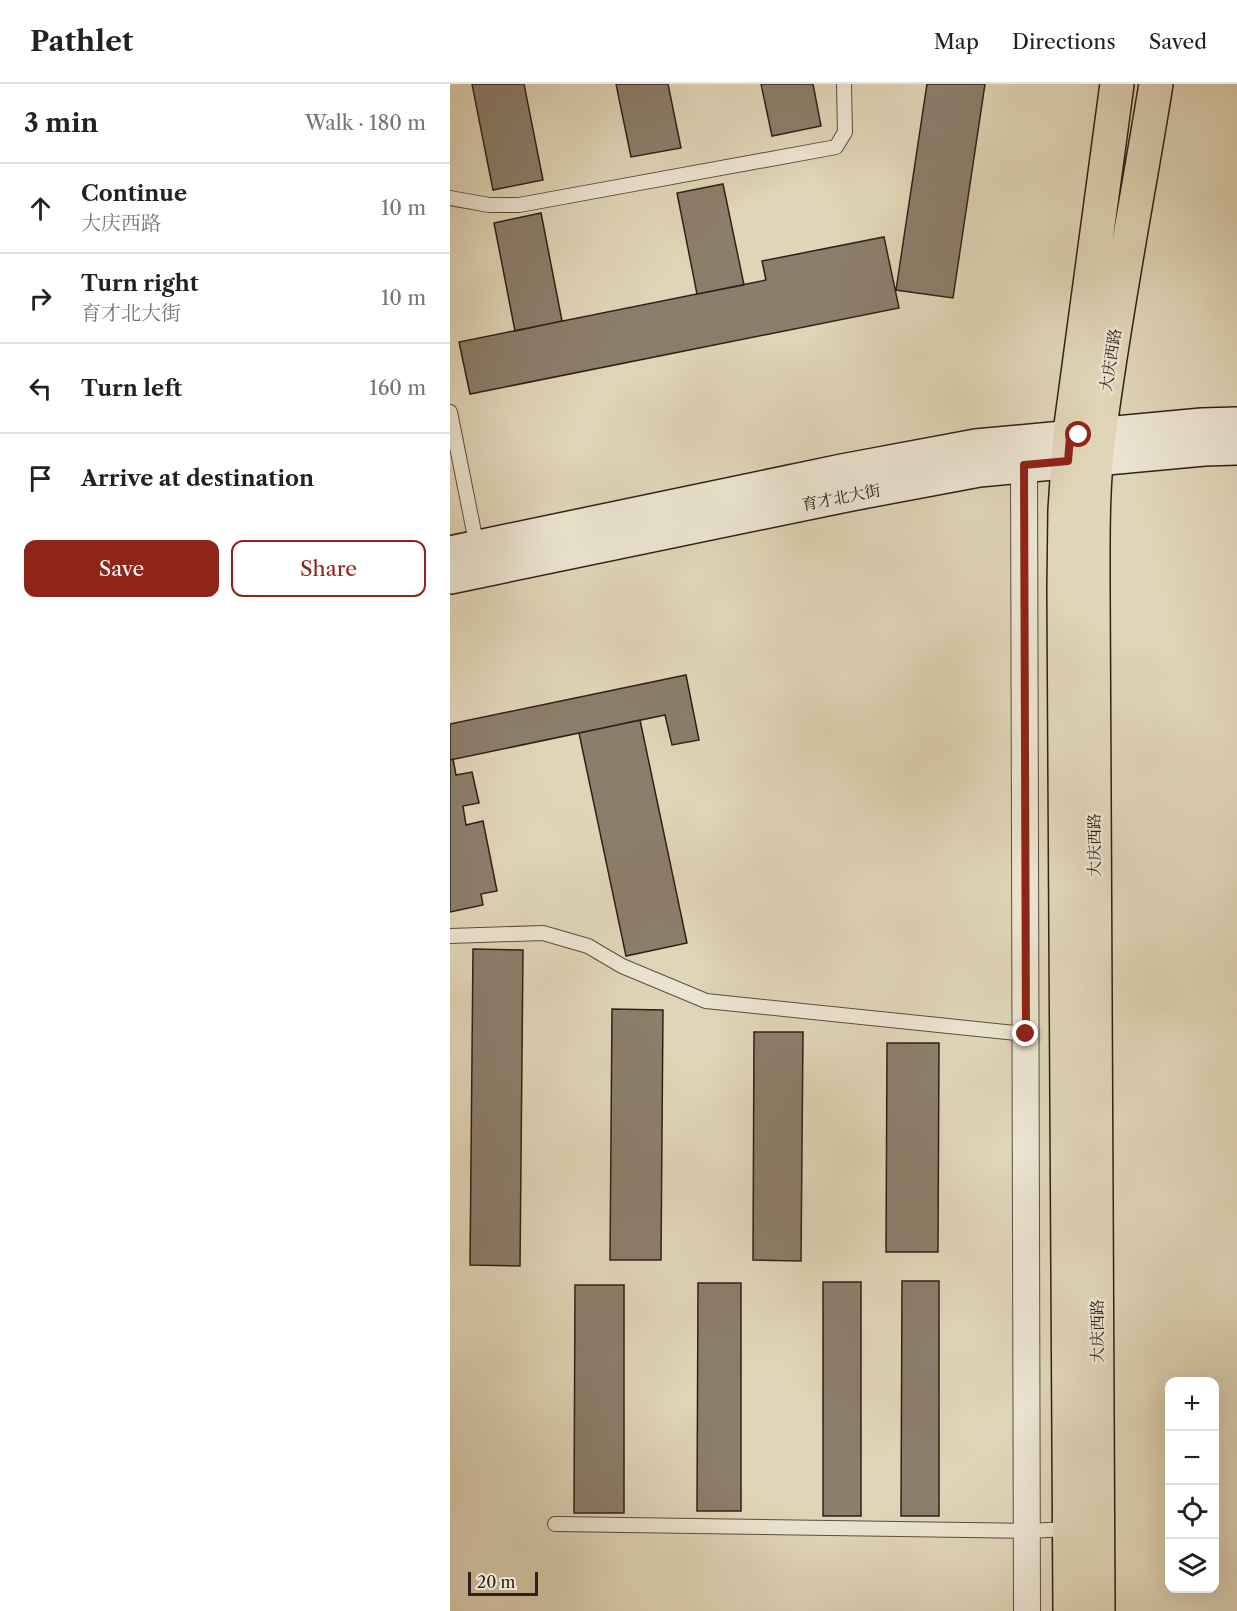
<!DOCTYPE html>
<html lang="en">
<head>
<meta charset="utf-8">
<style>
	:root { --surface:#fff; --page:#f6f6f6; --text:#222; --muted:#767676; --line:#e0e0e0; --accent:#8f2418 }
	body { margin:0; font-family:"Libre Caslon Text","Noto Serif SC",serif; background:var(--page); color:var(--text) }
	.controls { position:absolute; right:18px; bottom:18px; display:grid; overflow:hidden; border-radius:12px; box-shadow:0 6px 24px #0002 }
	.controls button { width:54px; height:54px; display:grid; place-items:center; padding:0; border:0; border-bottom:2px solid var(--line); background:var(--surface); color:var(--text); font:30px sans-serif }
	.scale { position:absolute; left:18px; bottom:15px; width:70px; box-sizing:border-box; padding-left:6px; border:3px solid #312019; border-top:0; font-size:16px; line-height:21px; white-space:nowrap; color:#312019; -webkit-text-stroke:4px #ebe4d0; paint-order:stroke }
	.stop { position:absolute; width:18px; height:18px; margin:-14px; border:4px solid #8f2418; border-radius:50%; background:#fff }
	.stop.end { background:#8f2418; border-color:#fff; box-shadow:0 2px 6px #0008 }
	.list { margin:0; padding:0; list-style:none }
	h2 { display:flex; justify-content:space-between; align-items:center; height:78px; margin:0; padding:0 24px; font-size:26px }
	h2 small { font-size:20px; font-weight:400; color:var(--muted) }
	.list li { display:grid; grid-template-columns:39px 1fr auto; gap:18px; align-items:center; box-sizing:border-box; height:90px; padding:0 24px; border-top:2px solid var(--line) }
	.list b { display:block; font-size:22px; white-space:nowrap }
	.list p { margin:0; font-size:20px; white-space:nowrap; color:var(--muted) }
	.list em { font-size:20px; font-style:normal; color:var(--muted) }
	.actions { display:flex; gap:12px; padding:18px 24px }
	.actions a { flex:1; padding:14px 0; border:2px solid var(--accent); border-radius:12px; text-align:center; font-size:21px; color:var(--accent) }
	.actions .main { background:var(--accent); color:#fff }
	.icon { flex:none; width:33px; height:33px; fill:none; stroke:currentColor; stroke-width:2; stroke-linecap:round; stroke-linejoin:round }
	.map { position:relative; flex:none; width:787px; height:1527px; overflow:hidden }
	header { display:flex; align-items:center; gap:36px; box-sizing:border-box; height:84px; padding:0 30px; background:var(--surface); border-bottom:2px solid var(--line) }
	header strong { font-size:28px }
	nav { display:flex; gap:33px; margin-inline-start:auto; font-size:21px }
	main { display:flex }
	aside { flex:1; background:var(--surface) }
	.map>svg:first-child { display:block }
</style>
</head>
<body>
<header>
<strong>Pathlet</strong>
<nav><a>Map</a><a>Directions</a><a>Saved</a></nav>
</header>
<main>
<aside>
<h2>3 min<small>Walk · 180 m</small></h2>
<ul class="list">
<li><svg class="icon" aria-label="ahead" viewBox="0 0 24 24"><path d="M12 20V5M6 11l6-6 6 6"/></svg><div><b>Continue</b><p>大庆西路</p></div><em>10 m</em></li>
<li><svg class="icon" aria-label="right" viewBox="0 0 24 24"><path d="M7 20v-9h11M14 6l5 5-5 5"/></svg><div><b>Turn right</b><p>育才北大街</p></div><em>10 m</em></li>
<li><svg class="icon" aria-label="left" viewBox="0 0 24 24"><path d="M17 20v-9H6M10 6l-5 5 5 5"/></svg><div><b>Turn left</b></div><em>160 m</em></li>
<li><svg class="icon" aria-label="arrive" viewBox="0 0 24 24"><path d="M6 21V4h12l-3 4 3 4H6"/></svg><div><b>Arrive at destination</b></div></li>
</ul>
<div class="actions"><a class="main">Save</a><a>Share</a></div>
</aside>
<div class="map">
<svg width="787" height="1527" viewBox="0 0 787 1527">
	<rect width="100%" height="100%" fill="#e0d5b6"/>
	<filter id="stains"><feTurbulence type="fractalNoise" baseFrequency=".00333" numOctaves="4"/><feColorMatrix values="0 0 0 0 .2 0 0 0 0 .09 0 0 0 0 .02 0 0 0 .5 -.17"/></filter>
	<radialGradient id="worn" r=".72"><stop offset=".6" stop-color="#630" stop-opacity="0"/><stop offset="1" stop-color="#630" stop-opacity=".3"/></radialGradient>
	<path fill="#8c7e6b" stroke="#312019" stroke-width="1.5" d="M22 0H74L93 96 43 106Z
		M166 0H218L231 64 181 73Z
		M311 0H363L371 42 322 52Z
		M477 0H535L503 214 446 206Z
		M273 100 294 201 247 210 227 109Z
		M91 129 112 237 65 247 44 139Z
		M434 153 449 224 20 310 9 258 316 196 312 177Z
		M236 591 249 656 222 661 215 631 0 676V640Z
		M190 636 237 859 176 872 129 649Z
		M3 675 6 691 22 688 29 719 13 722 16 741 33 737 47 807 31 810 33 821 0 828V676Z
		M23 865 73 866 70 1182 20 1181Z
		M162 925 213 926 211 1176H160Z
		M304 948H353L351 1177 303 1176Z
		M437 959H489L488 1168H436Z
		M452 1197H489V1432H451Z
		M373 1198H411V1432H373Z
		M248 1199H291V1427H247Z
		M125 1201H174V1429H124Z"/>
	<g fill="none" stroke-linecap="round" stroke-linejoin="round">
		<g stroke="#5d4d40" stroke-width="16">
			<path id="lane" d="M0 114 39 121H69L386 63 395 48 394 0
				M0 328 27 463
				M0 852 93 849 138 862 172 882 256 917 576 950
				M105 1440 577 1447 619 1445"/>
		</g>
		<g stroke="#5d4d40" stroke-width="28">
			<path id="street" d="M574 381 577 1527"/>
		</g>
		<g stroke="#312019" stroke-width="36">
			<path id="secondary" d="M0 469 392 387 526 362 752 341 787 340
				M0 493 396 411 529 386 754 365 787 364"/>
		</g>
		<g stroke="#312019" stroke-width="36">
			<path id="primary" d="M620 1527 614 505 615 426 620 349 667 0
				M648 1527 643 506C643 454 642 402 649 351 664 233 687 117 706 0"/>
		</g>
		<use href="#lane" stroke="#ebe4d0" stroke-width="14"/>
		<use href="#street" stroke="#ebe4d0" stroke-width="26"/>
		<use href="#secondary" stroke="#ebe4d0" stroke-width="33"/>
		<use href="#primary" stroke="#e0d5b6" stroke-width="33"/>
	</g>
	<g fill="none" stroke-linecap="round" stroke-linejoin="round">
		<path stroke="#8f2418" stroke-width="8" d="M576 950 574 381 618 377 620 353 629 351"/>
	</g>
	<g text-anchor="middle" stroke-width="5" stroke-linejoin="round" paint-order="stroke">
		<g font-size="16" fill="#312019" stroke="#ebe4d0">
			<text transform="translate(660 276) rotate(-81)" y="6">大庆西路</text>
			<text transform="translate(391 413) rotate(-11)" y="6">育才北大街</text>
			<text transform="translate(644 761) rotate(-90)" y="6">大庆西路</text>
			<text transform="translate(647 1247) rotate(-90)" y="6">大庆西路</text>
		</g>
	</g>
	<rect width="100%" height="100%" filter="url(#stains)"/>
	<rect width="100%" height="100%" fill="url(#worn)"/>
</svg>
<div class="controls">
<button>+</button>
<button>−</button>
<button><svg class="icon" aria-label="locate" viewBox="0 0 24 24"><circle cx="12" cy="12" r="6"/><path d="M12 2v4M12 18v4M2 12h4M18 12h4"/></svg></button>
<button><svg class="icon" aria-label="layers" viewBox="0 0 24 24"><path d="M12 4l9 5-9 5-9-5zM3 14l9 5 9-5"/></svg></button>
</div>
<div class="scale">20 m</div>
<div class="stop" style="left:629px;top:351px"></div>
<div class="stop end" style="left:576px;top:950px"></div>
</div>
</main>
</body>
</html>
